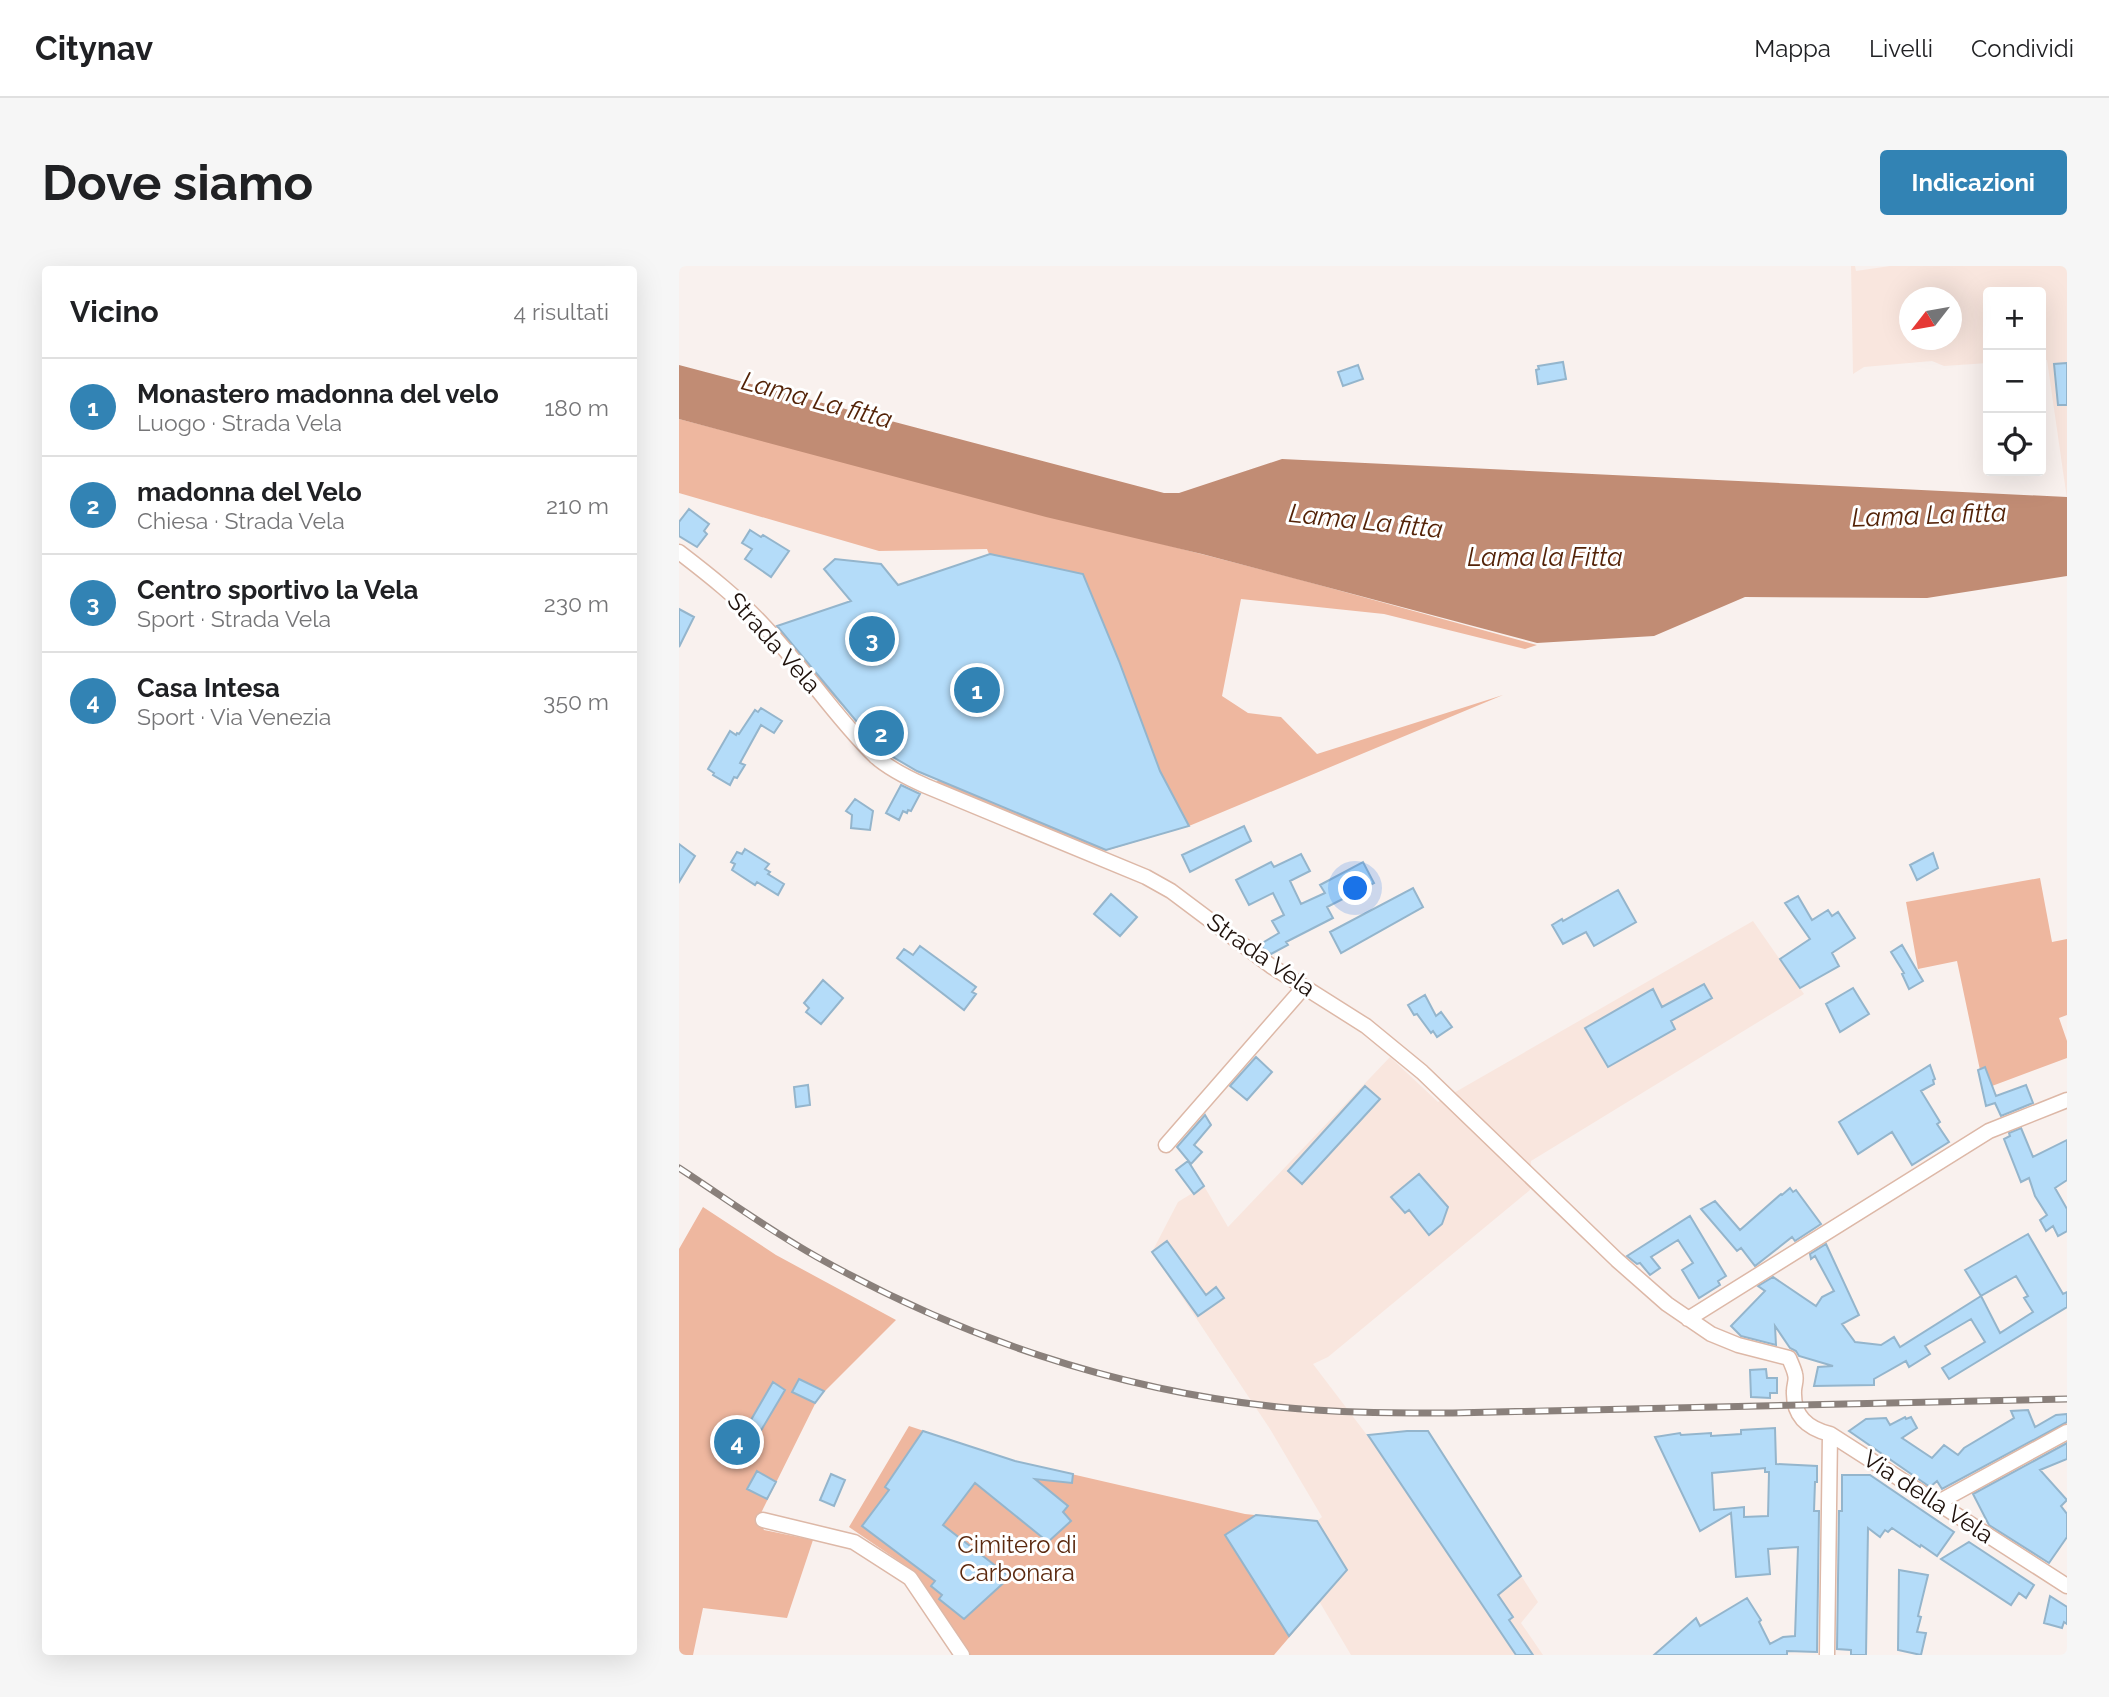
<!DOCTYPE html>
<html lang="it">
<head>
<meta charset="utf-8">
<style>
	:root { --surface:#fff; --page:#f6f6f6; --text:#202124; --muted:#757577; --line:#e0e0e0; --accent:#3283b4 }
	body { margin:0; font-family:Raleway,sans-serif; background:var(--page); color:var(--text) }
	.controls { position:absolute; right:21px; top:21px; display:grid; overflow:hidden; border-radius:7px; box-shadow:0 7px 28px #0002 }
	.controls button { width:63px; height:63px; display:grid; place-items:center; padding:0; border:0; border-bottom:2px solid var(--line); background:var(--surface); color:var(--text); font:35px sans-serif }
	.compass { position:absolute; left:1220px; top:21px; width:63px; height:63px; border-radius:50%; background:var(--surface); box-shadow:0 7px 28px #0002; rotate:239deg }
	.you { position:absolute; left:677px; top:623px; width:24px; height:24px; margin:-18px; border:5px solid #fff; border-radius:50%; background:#1a73e8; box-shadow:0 0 0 10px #1a73e833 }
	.badge { display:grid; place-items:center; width:46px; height:46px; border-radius:50%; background:var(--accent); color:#fff; font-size:23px; font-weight:700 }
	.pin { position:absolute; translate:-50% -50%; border:4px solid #fff; box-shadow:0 2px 7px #0006 }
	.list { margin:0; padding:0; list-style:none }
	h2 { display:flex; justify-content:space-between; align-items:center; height:91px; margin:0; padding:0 28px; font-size:30px }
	h2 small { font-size:23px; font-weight:400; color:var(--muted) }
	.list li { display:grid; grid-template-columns:46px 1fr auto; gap:21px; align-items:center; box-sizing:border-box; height:98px; padding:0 28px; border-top:2px solid var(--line) }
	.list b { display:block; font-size:26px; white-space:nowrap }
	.list p { margin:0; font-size:23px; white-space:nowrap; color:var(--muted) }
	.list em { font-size:23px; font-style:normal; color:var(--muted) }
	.icon { flex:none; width:38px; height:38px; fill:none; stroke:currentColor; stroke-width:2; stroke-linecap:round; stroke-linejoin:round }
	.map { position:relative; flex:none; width:1388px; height:1389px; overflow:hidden; border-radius:7px }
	header { display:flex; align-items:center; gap:42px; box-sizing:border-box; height:98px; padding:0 35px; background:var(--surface); border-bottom:2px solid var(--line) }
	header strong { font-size:33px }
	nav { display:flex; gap:38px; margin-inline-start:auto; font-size:24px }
	.intro { display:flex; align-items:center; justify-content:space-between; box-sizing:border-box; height:168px; padding:0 42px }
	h1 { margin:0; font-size:49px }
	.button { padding:18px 32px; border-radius:7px; background:var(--accent); color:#fff; font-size:24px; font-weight:700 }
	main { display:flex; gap:42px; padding:0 42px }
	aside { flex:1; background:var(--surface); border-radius:7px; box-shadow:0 7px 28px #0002 }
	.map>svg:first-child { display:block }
</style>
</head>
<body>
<header>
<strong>Citynav</strong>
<nav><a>Mappa</a><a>Livelli</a><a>Condividi</a></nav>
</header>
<div class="intro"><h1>Dove siamo</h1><a class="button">Indicazioni</a></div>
<main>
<aside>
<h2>Vicino<small>4 risultati</small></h2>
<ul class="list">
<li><span class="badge">1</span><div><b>Monastero madonna del velo</b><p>Luogo · Strada Vela</p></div><em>180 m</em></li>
<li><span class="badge">2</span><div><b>madonna del Velo</b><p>Chiesa · Strada Vela</p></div><em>210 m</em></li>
<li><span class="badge">3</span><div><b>Centro sportivo la Vela</b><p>Sport · Strada Vela</p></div><em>230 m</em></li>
<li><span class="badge">4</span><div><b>Casa Intesa</b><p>Sport · Via Venezia</p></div><em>350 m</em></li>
</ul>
</aside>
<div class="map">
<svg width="1388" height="1389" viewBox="0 0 1388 1389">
	<rect width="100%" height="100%" fill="#f9f1ee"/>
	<path fill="#f9e6de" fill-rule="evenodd" d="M1172 0H1176L1177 5 1211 0H1388V233L1368 94H1362V26H1309V97L1265 100 1253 95 1185 101 1174 108ZM1230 32H1272V74H1230Z
		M1074 655 1125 728 852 895 851 924 649 1091 634 1098 688 1169 728 1165H749L859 1336 842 1357 864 1389H672L640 1335 667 1304 638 1255 643 1251 591 1163 473 986 499 936 525 920 549 961 711 791 759 836Z"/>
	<path fill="#eeb79f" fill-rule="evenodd" d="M0 153 615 312 858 379 846 383 705 348 562 333 543 430 569 447 602 451 638 488 824 429 510 560 426 585 253 520 265 509 186 465 93 362 310 288 308 283 200 285 0 227ZM409 320 441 399 375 332Z
		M1361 612 1373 676 1388 673V749L1380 752 1388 775V792L1305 823 1278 695 1239 703 1227 636Z
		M24 941 97 989 217 1054 139 1132 79 1253 85 1264 134 1274 108 1352 24 1342 14 1389H0V983Z
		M230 1160 336 1195 566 1248 638 1255 668 1304 595 1389H288L268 1363 233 1304 170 1261Z"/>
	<path fill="#c18c74" d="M0 99 485 227H500L603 193 1388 231V310L1248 332 1066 331 975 370 858 377 523 288 367 251 0 153Z"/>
	<path fill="#b4dcf9" stroke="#94b5cc" stroke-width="2" fill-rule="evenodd" d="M884 96 887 113 859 118 857 104 860 103 859 100Z
		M1388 97V139H1379L1375 98Z
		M679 99 684 113 664 120 659 106Z
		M10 243 30 258 25 265 28 268 18 281 0 270V256Z
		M71 264 82 271 84 269 110 285 92 311 66 293 73 283 63 277Z
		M311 288 404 308 440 395 481 505 510 560 427 584 238 505 207 487 188 468 98 360 172 335 145 303 156 293 202 298 219 319Z
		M0 343 15 351 0 381Z
		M82 442 103 455 95 467 82 459 61 497 66 499 58 512 55 511 51 519 34 509 35 507 29 503 51 465 57 469 58 467 60 468 76 444 79 446Z
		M222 519 241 528 232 545 229 544 228 547 224 545 220 554 207 547Z
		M176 533 194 545 191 564 172 562 173 549 167 545Z
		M565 560 572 575 511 606 503 589Z
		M0 578 16 590 0 616Z
		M66 583 90 598 86 603 91 606 89 608 105 618 99 629 78 616 76 619 53 604 56 598 52 596 58 586 63 588Z
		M1254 587 1259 602 1238 614 1231 599Z
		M622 588 631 605 611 615 622 638 646 627 641 619 684 596 695 617 648 641 654 652 607 676 609 679 592 688 580 679 600 667 593 655 605 649 594 627 570 639 557 614 592 596 595 601Z
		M734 622 744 641 662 687 651 666Z
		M939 624 957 656 915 680 907 666 884 678 873 659 883 653 884 655Z
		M432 628 458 651 441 670 415 648Z
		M1119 630 1133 654 1149 644 1153 650 1159 646 1176 672 1153 687 1160 700 1121 722 1101 693 1131 673 1106 637Z
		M1223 679 1244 715 1230 723 1223 708 1225 707 1212 686Z
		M241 680 297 721 293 726 297 728 285 744 218 692 225 683 234 689Z
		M144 714 164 732 142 758 127 746 130 742 125 737Z
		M1025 718 1033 732 992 755 996 763 929 801 906 762 974 723 983 741Z
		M1174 722 1190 748 1161 766 1147 738Z
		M746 729 757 750 762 746 773 761 758 771 754 765 752 767 738 748 735 749 729 739Z
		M577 791 593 806 568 834 551 820Z
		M1251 799 1256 813 1254 814 1255 818 1242 825 1261 856 1258 858 1270 876 1233 899 1213 866 1179 888 1160 856Z
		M1306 801 1317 830 1347 819 1354 837 1322 850 1316 837 1307 840 1299 804Z
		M129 819 131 839 117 841 115 821Z
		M686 820 701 833 623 918 609 905Z
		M526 849 532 859 515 879 523 886 512 898 498 881Z
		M1342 862 1354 891 1388 874V914L1376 922 1388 943V965L1379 970 1374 960 1367 965 1361 954 1368 949 1356 930 1350 912 1342 916 1325 873 1331 870 1330 867Z
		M509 895 525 920 515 928 497 904Z
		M740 908 769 941 763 958 750 969 730 944 726 947 712 931Z
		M1111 922 1114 926 1117 924 1142 958 1116 975 1113 971 1076 1000 1062 982 1058 985 1022 943 1036 935 1061 964 1102 928 1103 929Z
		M1011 950 1047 1010 1039 1015 1041 1019 1020 1032 1003 1004 1014 997 999 974 972 991 981 1002 971 1009 961 997 958 998 948 990Z
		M1349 968 1384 1028 1388 1026V1041L1270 1113 1263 1102 1306 1076 1292 1053 1246 1080 1251 1088 1230 1101 1227 1095 1195 1113V1119L1135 1120 1139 1101 1154 1100 1120 1090 1117 1085 1111 1082 1096 1060 1097 1079 1062 1070 1052 1060 1086 1025 1079 1020 1094 1011 1137 1040 1143 1031 1155 1025 1136 990 1132 993 1131 988 1147 978 1180 1049 1163 1058 1176 1076 1202 1079 1215 1071 1221 1081 1302 1030 1286 1004ZM1337 1010 1349 1030 1345 1032 1354 1046 1321 1067 1302 1030Z
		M488 975 527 1029 537 1021 545 1032 519 1050 473 986Z
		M1087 1103 1088 1112H1098V1127H1091V1132L1072 1131 1071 1104Z
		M120 1113 145 1125 136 1137 113 1126Z
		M94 1116 106 1124 77 1173 65 1166Z
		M1349 1144 1356 1161 1377 1149 1388 1148V1156L1263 1223 1258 1215 1251 1221 1170 1165 1187 1153 1207 1152 1211 1159 1226 1151 1227 1153 1232 1151 1238 1162 1223 1172 1253 1192 1265 1179 1279 1189 1285 1182 1335 1152 1332 1145Z
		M1096 1162 1097 1198 1138 1200V1216H1136L1135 1245H1140L1138 1386 1108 1385V1389H975L1017 1352 1021 1360 1068 1332 1082 1354 1080 1356 1091 1378 1104 1371 1116 1370 1119 1281 1089 1283 1091 1308 1057 1311 1052 1247 1021 1265 976 1171 1001 1167 1002 1169 1032 1167V1170L1062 1168V1164ZM1086 1202V1206H1090L1089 1250 1065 1251V1241L1035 1244 1033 1207Z
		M244 1165 336 1195 394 1208 393 1217 356 1213 389 1240 384 1246 392 1255 369 1276 296 1217 264 1259 331 1311 285 1353 260 1333 263 1329 252 1320 256 1315 183 1260 210 1224 206 1221Z
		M728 1165H749L842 1310 819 1329 834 1351 830 1354 854 1389H837L689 1169Z
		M1388 1177V1193L1361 1204 1388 1234 1382 1240 1388 1248V1271L1370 1297 1310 1259 1294 1228Z
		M78 1205 97 1216 88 1233 68 1223Z
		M152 1208 166 1214 155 1240 141 1234Z
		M1163 1209H1191L1275 1266 1258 1290 1242 1279 1241 1281 1213 1262 1209 1266 1206 1264 1201 1271 1189 1262 1187 1389H1172V1384L1158 1383 1160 1245H1163Z
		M577 1249 638 1255 668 1304 610 1370 546 1269Z
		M1290 1276 1355 1319 1347 1332 1340 1327 1332 1339 1262 1293Z
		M1220 1304 1249 1309 1239 1350 1242 1351 1238 1366 1247 1367 1242 1389 1219 1384Z
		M1371 1330 1388 1341V1358L1385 1356 1383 1362 1365 1357Z"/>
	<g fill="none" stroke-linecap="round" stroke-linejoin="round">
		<g stroke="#ddb8a7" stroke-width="17">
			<path id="street" d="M0 286C30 309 59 332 85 360 124 401 155 450 196 490 210 503 229 512 247 520L467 611 492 625 592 700 687 760 743 806 938 994 988 1038 1032 1068 1059 1079 1110 1092C1112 1097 1115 1103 1116 1108 1118 1114 1115 1119 1115 1125 1114 1150 1128 1162 1151 1168L1388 1320
				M487 879 625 721
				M1009 1053 1310 865 1388 834
				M1258 1237 1388 1166
				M84 1254 175 1276 231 1312 283 1389
				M1148 1389 1151 1168"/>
		</g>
		<use href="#street" stroke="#fff" stroke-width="14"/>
		<g stroke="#8a807b" stroke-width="7">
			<path id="rail" d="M0 902C46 932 90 964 138 991 280 1071 437 1124 599 1141 658 1147 716 1147 774 1147L1388 1133"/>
		</g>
		<use href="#rail" stroke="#fff" stroke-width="4.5" stroke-dasharray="13" stroke-linecap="butt"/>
	</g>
	<g text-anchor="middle" stroke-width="6" stroke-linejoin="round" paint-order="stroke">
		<g font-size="24" fill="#1e110b" stroke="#fff">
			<text transform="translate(95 377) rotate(48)" y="8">Strada Vela</text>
			<text transform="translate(582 689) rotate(35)" y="8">Strada Vela</text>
			<text transform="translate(1249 1231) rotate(33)" y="8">Via della Vela</text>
		</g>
		<g font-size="24" fill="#5b290f" stroke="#fff">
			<text x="338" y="1287">Cimitero di<tspan x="338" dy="28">Carbonara</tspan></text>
		</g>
		<g font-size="26" font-style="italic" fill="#532207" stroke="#fff">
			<text transform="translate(138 134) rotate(15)" y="9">Lama La fitta</text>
			<text transform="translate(1250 249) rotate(-2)" y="9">Lama La fitta</text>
			<text transform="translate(687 255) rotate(6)" y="9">Lama La fitta</text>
			<text x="866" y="300">Lama la Fitta</text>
		</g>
	</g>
</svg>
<div class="controls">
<button>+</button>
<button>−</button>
<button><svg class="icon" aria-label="locate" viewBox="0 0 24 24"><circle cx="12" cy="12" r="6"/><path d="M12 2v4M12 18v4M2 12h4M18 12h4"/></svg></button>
</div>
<svg class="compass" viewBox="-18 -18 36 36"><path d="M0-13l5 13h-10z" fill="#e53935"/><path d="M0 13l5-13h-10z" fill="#757577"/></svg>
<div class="you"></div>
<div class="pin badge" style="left:298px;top:424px">1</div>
<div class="pin badge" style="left:202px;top:467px">2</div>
<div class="pin badge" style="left:193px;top:373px">3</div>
<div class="pin badge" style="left:58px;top:1176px">4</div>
</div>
</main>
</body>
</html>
